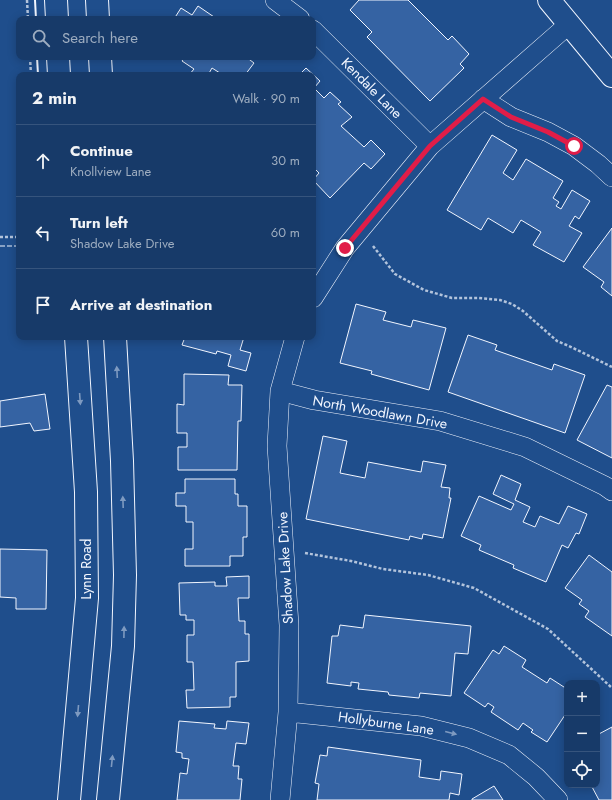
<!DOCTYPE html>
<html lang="en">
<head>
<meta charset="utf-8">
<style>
	:root { --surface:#173a69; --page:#244571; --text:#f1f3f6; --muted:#9eadc0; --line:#36547d }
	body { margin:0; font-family:Jost,sans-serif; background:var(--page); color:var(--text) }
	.controls { position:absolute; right:12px; bottom:12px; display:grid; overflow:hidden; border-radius:8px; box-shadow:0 2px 10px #0003 }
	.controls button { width:36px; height:36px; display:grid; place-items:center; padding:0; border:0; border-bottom:1px solid var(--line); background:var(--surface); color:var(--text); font:20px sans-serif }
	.stop { position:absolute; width:12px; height:12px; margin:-9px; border:3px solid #e11d48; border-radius:50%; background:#fff }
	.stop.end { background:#e11d48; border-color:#fff; box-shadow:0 1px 4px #0008 }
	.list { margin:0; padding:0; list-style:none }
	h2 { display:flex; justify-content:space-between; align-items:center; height:52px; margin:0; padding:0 16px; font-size:17px }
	h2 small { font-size:13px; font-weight:400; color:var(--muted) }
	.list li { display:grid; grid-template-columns:26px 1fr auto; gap:12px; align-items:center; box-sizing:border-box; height:72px; padding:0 16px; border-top:1px solid var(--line) }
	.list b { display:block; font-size:15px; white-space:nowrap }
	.list p { margin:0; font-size:13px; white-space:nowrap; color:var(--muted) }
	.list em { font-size:13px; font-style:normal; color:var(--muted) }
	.icon { flex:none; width:22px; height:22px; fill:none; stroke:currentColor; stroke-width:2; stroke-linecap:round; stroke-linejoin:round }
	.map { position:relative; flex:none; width:612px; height:800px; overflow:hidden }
	.search { position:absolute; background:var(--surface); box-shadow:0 2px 10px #0003; left:16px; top:16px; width:300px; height:44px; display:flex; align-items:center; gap:10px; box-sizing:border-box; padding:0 14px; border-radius:8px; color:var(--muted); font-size:15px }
	.panel { position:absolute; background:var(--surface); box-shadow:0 2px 10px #0003; left:16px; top:72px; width:300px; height:268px; border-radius:8px }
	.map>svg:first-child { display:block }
</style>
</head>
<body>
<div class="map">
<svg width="612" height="800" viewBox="0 0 612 800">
	<rect width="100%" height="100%" fill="#1f4e8c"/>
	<path fill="#3563a3" stroke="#f2f6ff" d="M359 0H408L448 40 452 36 469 54 460 64 464 68 430 101 367 37 372 32 350 10Z
		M198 6 217 19H174L181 8 192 15Z
		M185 57H246L254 63 245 75H223L212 68 208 75H189L194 69 182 61Z
		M306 68 320 81 314 88 324 98 330 92 341 102 338 104 352 117 341 126 364 147 371 140 385 154 371 169 364 163 330 198 313 180 319 173 313 167V75H299Z
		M492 135 517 150 503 173 513 180 526 159 563 181 553 198 559 202 556 206 561 209 572 190 590 201 579 219 575 216 569 226 582 233 564 262 533 245 541 232 521 220 513 233 488 218 481 230 447 210Z
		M612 228V296L601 287 604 282 583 267Z
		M356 304 386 312 383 320 411 327 413 320 446 328 429 390 371 374 372 371 340 363Z
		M468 335 497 345 495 350 552 370 554 364 585 375 565 433 448 392Z
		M185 337H244L240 350 251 353 246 371 228 366 231 355 217 351 216 354 182 345Z
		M184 374 229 375 228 385H242L241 421H238L237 470H178V447H187V433H177V404L184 405Z
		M607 385 612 387V458L577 440Z
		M45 394 50 429 34 431 30 423 0 427V401Z
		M323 436 347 441 340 473 365 478 368 462 421 472 423 461 446 465 441 487 450 488 449 498H451L443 538 423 534 422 539 410 536 409 540 306 519Z
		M501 475 521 484 515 500 530 507 523 522 535 527 540 516 559 524 568 506 587 514 579 534 576 533 568 548 562 545 546 582 513 568 514 565 479 550 481 545 461 536 479 496 511 510 514 504 493 494Z
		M185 479H235V494H238V506H247V537H243V556H230V566H185V549H193V522H186V506H176V493H185Z
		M0 549 47 550 46 609H16V598L0 597Z
		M589 555 612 572V636L585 617 589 611 579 604 582 600 565 588Z
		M249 576V598H238L239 621H245V634H249V661L236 662V697H230V707L187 708 186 690H194L193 662H187V635H194V620H186V615H180L179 583 215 582V586H227L226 577Z
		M365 615 471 626 468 654 455 653 451 696 420 693 419 698 389 695 388 692 358 689 359 683 351 682V686L327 683 332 636H338L340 625 363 628Z
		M504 646 526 660 522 667 547 683 550 678 567 689V698L565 701 567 702V712L547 742 531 732 533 730 523 723 518 730 491 712 494 707 488 703 485 707 464 693 493 650 499 654Z
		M179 721 215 724 214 728 226 729 227 721 249 723 246 744 236 743 233 766H239L238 779H242L240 800H177L180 773 187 774 189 759 182 758V753L176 752Z
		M612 727V800H599L591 785H597V735Z
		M328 747 421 760 419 777 440 780 441 771 462 774 459 795 450 793 449 800H317L319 784 315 783 320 755 327 756Z
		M494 786 503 800H472V799Z"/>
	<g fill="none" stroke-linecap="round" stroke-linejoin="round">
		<g stroke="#f2f6ff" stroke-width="20">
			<path id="street" d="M275 0 300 19
				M313 30 430 146
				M483 99 511 117 548 132 574 146 598 164 612 177
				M313 298 345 248 430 146 568 25
				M280 391 314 400 440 421 525 447 605 486 612 491
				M288 712 421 726 469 738 509 755 536 777 558 800
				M280 800 288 712 289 625 277 446 280 391 295 337"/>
		</g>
		<g stroke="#f2f6ff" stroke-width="24">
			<path id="secondary" d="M56 0 57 19
				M97 0 98 19
				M549 0 612 76
				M58 57 59 75
				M100 57 101 75
				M69 800 87 598 86 492 76 337
				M108 800 123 646 125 575 122 461 115 337"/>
		</g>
		<path stroke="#b3c4dc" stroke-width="2.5" stroke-dasharray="3 2" stroke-linecap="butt" d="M27 0 28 19
			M30 57 31 75
			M0 237H19
			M373 246 395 274 424 290 452 298H479L500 300 512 304 523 311 557 341 569 346 612 367
			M305 553 351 561 383 569 428 575 474 588 548 629 612 688"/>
		<use href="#street" stroke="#1f4e8c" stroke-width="19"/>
		<use href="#secondary" stroke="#1f4e8c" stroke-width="22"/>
		<path stroke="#f2f6ff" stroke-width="1" stroke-dasharray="5 2" stroke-linecap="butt" d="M0 246H19"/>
		<path stroke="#f2f6ff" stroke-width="2" d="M35 0 36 19
			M37 57 38 75"/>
	</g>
	<defs><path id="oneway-solid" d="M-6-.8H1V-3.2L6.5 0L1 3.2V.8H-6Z"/></defs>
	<g fill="#7e9ac0">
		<use href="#oneway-solid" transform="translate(117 372) rotate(-93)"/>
		<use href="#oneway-solid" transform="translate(80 399) rotate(86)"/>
		<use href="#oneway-solid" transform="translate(123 502) rotate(-92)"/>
		<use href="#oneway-solid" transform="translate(124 632) rotate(-89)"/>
		<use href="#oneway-solid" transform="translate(78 711) rotate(95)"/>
		<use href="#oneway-solid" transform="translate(451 733) rotate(14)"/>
		<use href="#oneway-solid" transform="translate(112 761) rotate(-84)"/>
	</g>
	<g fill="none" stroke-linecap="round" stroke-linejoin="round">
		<path stroke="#e11d48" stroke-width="5" d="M345 248 430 146 483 99 511 117 548 132 574 146"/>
	</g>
	<g text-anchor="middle" stroke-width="3" stroke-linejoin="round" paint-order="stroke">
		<g font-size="14" fill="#f2f6ff" stroke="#1f4e8c">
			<text transform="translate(372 88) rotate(45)" y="5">Kendale Lane</text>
			<text transform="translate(380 412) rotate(10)" y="5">North Woodlawn Drive</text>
			<text transform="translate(285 568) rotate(-93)" y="5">Shadow Lake Drive</text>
			<text transform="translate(86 569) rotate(-90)" y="5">Lynn Road</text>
			<text transform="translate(386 723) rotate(8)" y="5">Hollyburne Lane</text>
		</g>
	</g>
</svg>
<div class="controls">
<button>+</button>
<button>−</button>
<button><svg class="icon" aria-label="locate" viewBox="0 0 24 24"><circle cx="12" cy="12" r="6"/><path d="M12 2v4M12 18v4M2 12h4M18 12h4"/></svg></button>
</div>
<div class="stop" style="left:574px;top:146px"></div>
<div class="stop end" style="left:345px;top:248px"></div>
<div class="search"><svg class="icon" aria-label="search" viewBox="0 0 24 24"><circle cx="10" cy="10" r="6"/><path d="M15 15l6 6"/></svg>Search here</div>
<section class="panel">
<h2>2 min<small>Walk · 90 m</small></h2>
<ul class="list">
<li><svg class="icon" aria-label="ahead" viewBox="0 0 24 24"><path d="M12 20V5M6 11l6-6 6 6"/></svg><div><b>Continue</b><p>Knollview Lane</p></div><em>30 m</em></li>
<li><svg class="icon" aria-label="left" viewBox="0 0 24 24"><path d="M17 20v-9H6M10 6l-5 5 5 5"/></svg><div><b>Turn left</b><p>Shadow Lake Drive</p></div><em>60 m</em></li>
<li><svg class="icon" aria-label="arrive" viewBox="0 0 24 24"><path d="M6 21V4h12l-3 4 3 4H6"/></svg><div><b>Arrive at destination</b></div></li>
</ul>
</section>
</div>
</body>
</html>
